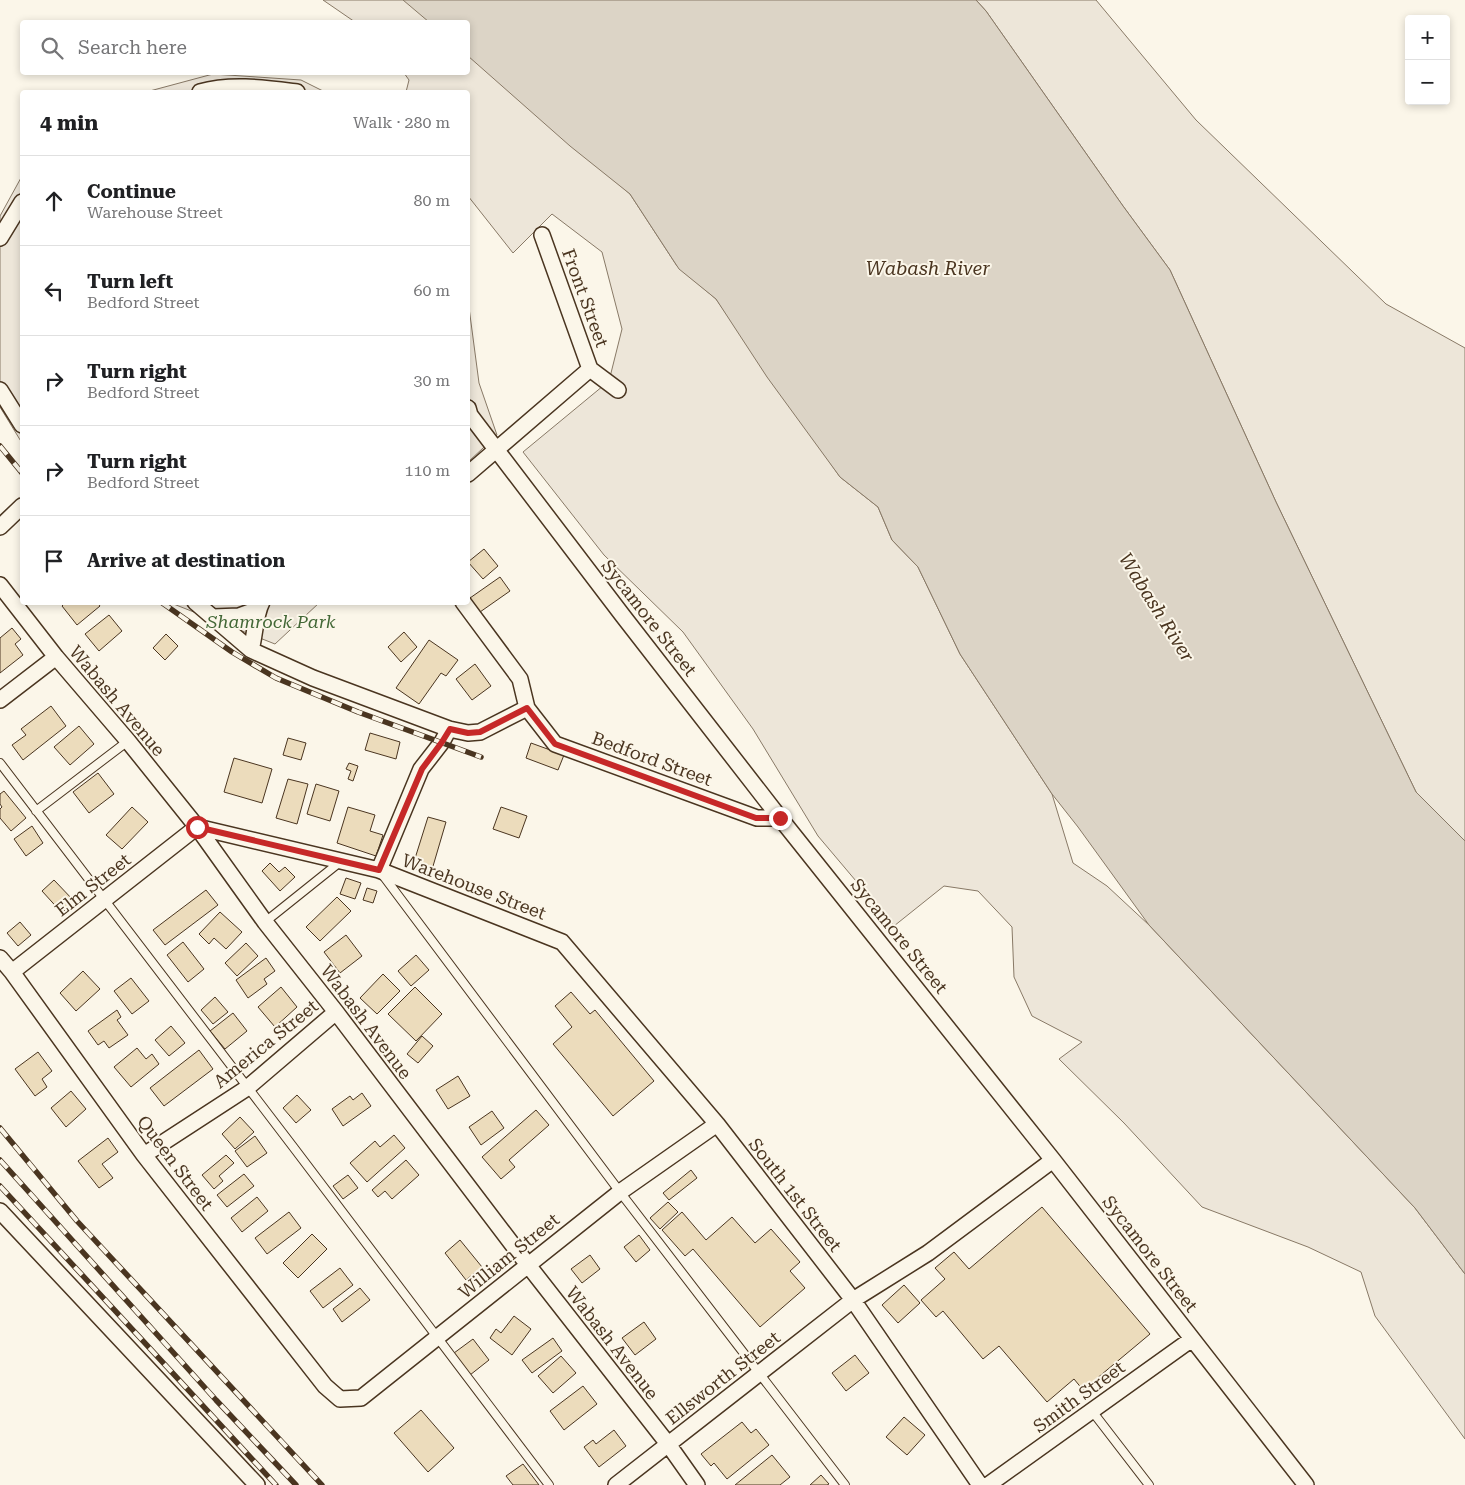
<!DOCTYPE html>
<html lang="en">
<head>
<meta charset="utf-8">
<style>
	:root { --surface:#fff; --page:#f6f6f6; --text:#202124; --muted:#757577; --line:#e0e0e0 }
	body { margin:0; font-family:"Roboto Serif",serif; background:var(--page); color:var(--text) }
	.controls { position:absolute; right:15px; top:15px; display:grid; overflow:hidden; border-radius:5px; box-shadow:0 2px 8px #0003 }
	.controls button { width:45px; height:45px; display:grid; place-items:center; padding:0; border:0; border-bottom:1px solid var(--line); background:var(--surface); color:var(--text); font:25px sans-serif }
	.stop { position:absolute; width:15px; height:15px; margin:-11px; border:4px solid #c62828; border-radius:50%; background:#fff }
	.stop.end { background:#c62828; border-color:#fff; box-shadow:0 1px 5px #0008 }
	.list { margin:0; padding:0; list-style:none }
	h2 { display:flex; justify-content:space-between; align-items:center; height:65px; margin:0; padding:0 20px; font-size:21px }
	h2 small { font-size:16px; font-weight:400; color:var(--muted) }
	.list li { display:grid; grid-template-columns:32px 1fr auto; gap:15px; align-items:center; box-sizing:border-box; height:90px; padding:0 20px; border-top:1px solid var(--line) }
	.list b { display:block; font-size:19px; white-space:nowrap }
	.list p { margin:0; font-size:16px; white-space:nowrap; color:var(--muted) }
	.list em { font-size:16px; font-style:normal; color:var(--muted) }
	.icon { flex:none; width:28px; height:28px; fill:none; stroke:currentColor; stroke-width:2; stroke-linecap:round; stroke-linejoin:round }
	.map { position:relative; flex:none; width:1465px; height:1485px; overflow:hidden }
	.search { position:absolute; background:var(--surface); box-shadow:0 2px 8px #0003; left:20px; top:20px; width:450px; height:55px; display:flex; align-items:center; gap:12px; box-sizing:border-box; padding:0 18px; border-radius:5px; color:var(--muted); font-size:19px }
	.panel { position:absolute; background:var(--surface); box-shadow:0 2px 8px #0003; left:20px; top:90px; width:450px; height:515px; border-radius:5px }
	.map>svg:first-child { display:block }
</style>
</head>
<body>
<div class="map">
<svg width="1465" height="1485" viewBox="0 0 1465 1485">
	<rect width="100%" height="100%" fill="#fbf6e9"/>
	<path fill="#ede6d9" stroke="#887966" d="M323 0H405L431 22H355Z
		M976 0H1096L1196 120 1386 304 1465 348V841L1416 792 1276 502 1170 270 1123 206 986 11Z
		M468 54 630 194 677 266 716 299 840 477 878 507 892 540 918 567 960 654 1052 794 1073 863 1107 886 1149 925 1415 1208 1465 1274V1439L1375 1316 1361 1272 1308 1247 1202 1207 1124 1123 1059 1059 1082 1042 1032 1016 1014 977 1012 927 978 891 944 886 894 926 818 836 753 729 683 632 604 555 523 452 609 381 622 329 602 252 552 214 513 253 468 196V92H406L409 80 404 73 468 72Z
		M213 74 301 80 325 92H146Z
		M22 176V443L0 407V216Z
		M468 300 479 383 497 435 468 462Z
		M171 603H319L275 644Z"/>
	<path fill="#dcd4c6" stroke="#887966" d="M403 0H976L986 11 1123 206 1170 270 1276 502 1416 792 1465 841V1274L1415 1208 1149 925 1078 827 1052 794 960 654 918 567 892 540 878 507 840 477 767 377 716 299 679 269 630 194 570 146 468 56V22H429Z"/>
	<path fill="#ecdcbc" stroke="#4a3520" d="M484 549 498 566 483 579 468 562Z
		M500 577 510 591 480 612 470 598Z
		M66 602H97L100 606 77 625 62 606Z
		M109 615 122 631 99 651 85 634Z
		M12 628 21 639 15 644 23 655 0 673V638Z
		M404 632 417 647 401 662 388 647Z
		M166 634 178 646 165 660 153 648Z
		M429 640 458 660 446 676 441 673 419 704 396 688Z
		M475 664 491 686 472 700 456 679Z
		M51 706 66 726 23 760 12 745 26 735 21 729Z
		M79 726 94 744 70 765 54 747Z
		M370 733 400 742 396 759 365 750Z
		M288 738 306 743 301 760 283 755Z
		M531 743 564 755 558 770 526 758Z
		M234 758 272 769 262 803 224 792Z
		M349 763 358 766 353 781 348 779 351 771 346 769Z
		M98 773 114 794 89 813 73 792Z
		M288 779 308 784 297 824 276 818Z
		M316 784 339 791 330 821 307 814Z
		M4 791 26 818 11 831 0 818V809L2 807 0 804V794Z
		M132 807 148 822 122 849 106 835Z
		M348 807 375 815 370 831 383 835 376 856 337 843Z
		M501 807 527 816 519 838 493 829Z
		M428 817 446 822 431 873 412 868Z
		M32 826 43 843 26 856 14 839Z
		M270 863 279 872 285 867 295 877 280 891 262 871Z
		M346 878 361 883 355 899 340 894Z
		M54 880 74 901 62 913 42 891Z
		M367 888 377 891 373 903 363 900Z
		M206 890 218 905 165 945 153 930Z
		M337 897 351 911 320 941 306 927Z
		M220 912 242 932 226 949 214 938 209 944 199 934Z
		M20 922 31 935 18 946 7 933Z
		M346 935 362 956 340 973 324 952Z
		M183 942 204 969 188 982 167 955Z
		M246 943 258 956 237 976 225 963Z
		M416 955 429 970 411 986 398 971Z
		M266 958 275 971 264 979 267 984 248 998 236 980Z
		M83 971 100 989 76 1011 60 993Z
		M383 974 400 991 377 1014 360 998Z
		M131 978 149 1001 132 1014 114 991Z
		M281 987 297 1007 275 1027 258 1007Z
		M415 987 442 1014 416 1041 388 1014Z
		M571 992 590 1014 595 1010 654 1081 613 1116 553 1044 572 1027 555 1006Z
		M215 997 228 1012 213 1024 201 1010Z
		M117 1010 121 1017 117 1020 128 1035 109 1048 104 1041 98 1045 88 1031Z
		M233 1013 247 1031 225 1049 210 1031Z
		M171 1026 185 1043 169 1056 155 1040Z
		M422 1036 433 1046 418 1063 407 1054Z
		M137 1048 146 1059 152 1054 159 1064 131 1087 114 1067Z
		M199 1050 213 1069 164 1106 150 1088Z
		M38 1052 52 1071 42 1079 47 1087 35 1096 15 1069Z
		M458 1076 470 1096 448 1109 436 1090Z
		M71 1091 86 1109 66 1127 51 1108Z
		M362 1093 371 1106 343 1126 332 1109 350 1096 353 1100Z
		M297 1095 311 1110 296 1123 283 1108Z
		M536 1110 549 1125 509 1160 515 1167 501 1179 482 1157Z
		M492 1111 504 1128 481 1145 469 1127Z
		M240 1117 254 1132 235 1149 222 1134Z
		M394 1135 405 1148 367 1182 350 1163 375 1141 380 1147Z
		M255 1136 267 1153 247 1167 235 1151Z
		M108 1138 118 1152 102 1164 113 1178 99 1188 78 1161Z
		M226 1155 234 1163 219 1176 223 1181 214 1189 202 1175Z
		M406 1160 419 1175 392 1199 385 1191 378 1197 372 1190Z
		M691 1170 697 1178 669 1200 663 1193Z
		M244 1174 254 1186 227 1207 217 1195Z
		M348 1175 358 1188 343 1199 333 1186Z
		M257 1197 268 1211 242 1232 231 1218Z
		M668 1202 678 1212 660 1229 650 1218Z
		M1042 1207 1150 1334 1083 1390 1074 1379 1047 1402 999 1346 983 1359 943 1311 936 1317 921 1300 945 1279 935 1268 954 1252 969 1269Z
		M289 1212 301 1228 267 1254 255 1238Z
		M682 1212 706 1240 732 1217 755 1243 771 1229 800 1262 790 1271 805 1288 760 1327 693 1249 685 1256 662 1230Z
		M312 1234 327 1249 298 1278 283 1263Z
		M639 1235 650 1250 636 1262 624 1247Z
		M460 1240 482 1267 466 1280 445 1253Z
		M590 1255 600 1269 582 1283 571 1269Z
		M340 1268 353 1285 323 1308 310 1291Z
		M904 1285 920 1303 898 1323 882 1305Z
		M360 1288 370 1300 342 1322 333 1309Z
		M514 1316 531 1329 512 1355 490 1338 496 1329 501 1333Z
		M644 1322 656 1339 635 1355 622 1338Z
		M553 1338 562 1351 532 1373 522 1360Z
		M473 1339 489 1360 470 1375 454 1353Z
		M855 1355 869 1373 846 1391 832 1373Z
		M561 1356 576 1373 553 1393 538 1376Z
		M583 1386 597 1404 564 1430 550 1411Z
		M421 1410 454 1448 428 1472 394 1433Z
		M904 1417 925 1435 907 1455 886 1437Z
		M742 1422 751 1433 756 1429 769 1445 727 1479 714 1463 711 1466 701 1454Z
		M614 1430 626 1446 599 1467 584 1447 593 1440 596 1444Z
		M772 1455 790 1477 780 1485H735Z
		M523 1464 539 1485H513L506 1476Z
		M821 1475 829 1484 827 1485H810Z"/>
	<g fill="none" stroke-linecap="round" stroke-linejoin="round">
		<g stroke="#4a3520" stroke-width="10">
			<path id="lane" d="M0 763 294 1148 549 1485
				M36 811 128 741
				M382 874 620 1192 845 1485
				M265 922 340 862
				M1092 1411 1149 1485"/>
		</g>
		<g stroke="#4a3520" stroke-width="18">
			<path id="street" d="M200 92C231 83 265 88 297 92
				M542 235 590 369 618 390
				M0 238 22 202
				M0 390 22 425
				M468 408 470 415 623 616 780 818 1053 1160 1306 1485
				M468 474 590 369
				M0 527 22 506
				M0 585 56 657 128 741 197 827 265 922 336 1012 528 1265 668 1444 697 1485
				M195 602 251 650
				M262 602C255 615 255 636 251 650L313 678 449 729
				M463 602 520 679 527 708 555 744 757 818H780
				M213 617 239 616 258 609
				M0 700 56 657
				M379 870 421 769 442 742 449 729 468 733 480 732 527 708
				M0 958 12 972 144 1155 325 1386 340 1399 361 1398 620 1192 717 1124
				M12 972 197 827 379 870 562 942 717 1124 853 1300 980 1485
				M144 1155 247 1088 336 1012
				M0 1211 257 1485
				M616 1485 853 1300 928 1253 1053 1160
				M988 1485 1192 1339"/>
		</g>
		<use href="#lane" stroke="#fbf6e9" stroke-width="8"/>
		<use href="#street" stroke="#fbf6e9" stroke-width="15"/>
		<g stroke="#4a3520" stroke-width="5.5">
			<path id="rail" d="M0 446 22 473
				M161 602 232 652 276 678 358 712 481 757
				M0 1128 77 1221 322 1485
				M0 1160 216 1400 296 1485
				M0 1186 276 1485"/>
		</g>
		<use href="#rail" stroke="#fbf6e9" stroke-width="4" stroke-dasharray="11" stroke-linecap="butt"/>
	</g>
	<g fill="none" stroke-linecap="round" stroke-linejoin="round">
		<path stroke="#c62828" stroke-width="6" d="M197 827 379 870 422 769 442 742 450 729 468 733 480 732 527 708 555 744 756 818H780"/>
	</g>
	<g text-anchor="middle" stroke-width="4" stroke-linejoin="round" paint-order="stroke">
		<g font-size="18" fill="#4a3520" stroke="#fbf6e9">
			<text transform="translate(585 298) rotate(70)" y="6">Front Street</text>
			<text transform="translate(649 618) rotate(52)" y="6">Sycamore Street</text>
			<text transform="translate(117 701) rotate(50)" y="6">Wabash Avenue</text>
			<text transform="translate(652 759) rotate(20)" y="6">Bedford Street</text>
			<text transform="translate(93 885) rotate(-38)" y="6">Elm Street</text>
			<text transform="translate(474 887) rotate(21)" y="6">Warehouse Street</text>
			<text transform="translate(899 936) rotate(51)" y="6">Sycamore Street</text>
			<text transform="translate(366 1022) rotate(53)" y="6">Wabash Avenue</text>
			<text transform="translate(266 1044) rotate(-39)" y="6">America Street</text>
			<text transform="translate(175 1163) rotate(53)" y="6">Queen Street</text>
			<text transform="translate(795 1195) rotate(52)" y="6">South 1st Street</text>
			<text transform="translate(1150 1254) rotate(52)" y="6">Sycamore Street</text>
			<text transform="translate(509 1256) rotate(-39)" y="6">William Street</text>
			<text transform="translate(612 1343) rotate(52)" y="6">Wabash Avenue</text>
			<text transform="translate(723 1378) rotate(-38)" y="6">Ellsworth Street</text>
			<text transform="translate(1079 1397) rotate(-36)" y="6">Smith Street</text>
		</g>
		<g font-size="18" font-style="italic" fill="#436837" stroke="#fbf6e9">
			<text x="271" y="628">Shamrock Park</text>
		</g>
		<g font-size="19" font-style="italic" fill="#4a3520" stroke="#fbf6e9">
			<text x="928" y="275">Wabash River</text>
			<text transform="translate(1157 607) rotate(58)" y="7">Wabash River</text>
		</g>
	</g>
</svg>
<div class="controls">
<button>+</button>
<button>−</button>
</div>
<div class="stop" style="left:197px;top:827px"></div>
<div class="stop end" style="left:780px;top:818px"></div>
<div class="search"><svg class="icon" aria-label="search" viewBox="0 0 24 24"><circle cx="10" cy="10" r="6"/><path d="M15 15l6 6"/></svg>Search here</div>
<section class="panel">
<h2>4 min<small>Walk · 280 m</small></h2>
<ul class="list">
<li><svg class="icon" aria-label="ahead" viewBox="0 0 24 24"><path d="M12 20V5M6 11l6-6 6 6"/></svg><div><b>Continue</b><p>Warehouse Street</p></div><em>80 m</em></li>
<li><svg class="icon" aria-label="left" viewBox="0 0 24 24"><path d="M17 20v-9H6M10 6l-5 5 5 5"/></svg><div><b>Turn left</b><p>Bedford Street</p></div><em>60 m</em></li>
<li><svg class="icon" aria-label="right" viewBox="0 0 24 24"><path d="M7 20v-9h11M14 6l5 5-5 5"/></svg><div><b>Turn right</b><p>Bedford Street</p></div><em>30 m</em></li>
<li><svg class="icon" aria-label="right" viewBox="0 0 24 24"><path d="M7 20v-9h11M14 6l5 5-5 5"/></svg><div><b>Turn right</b><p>Bedford Street</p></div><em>110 m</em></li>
<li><svg class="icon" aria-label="arrive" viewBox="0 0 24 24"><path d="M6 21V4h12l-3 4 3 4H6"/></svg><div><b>Arrive at destination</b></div></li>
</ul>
</section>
</div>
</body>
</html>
